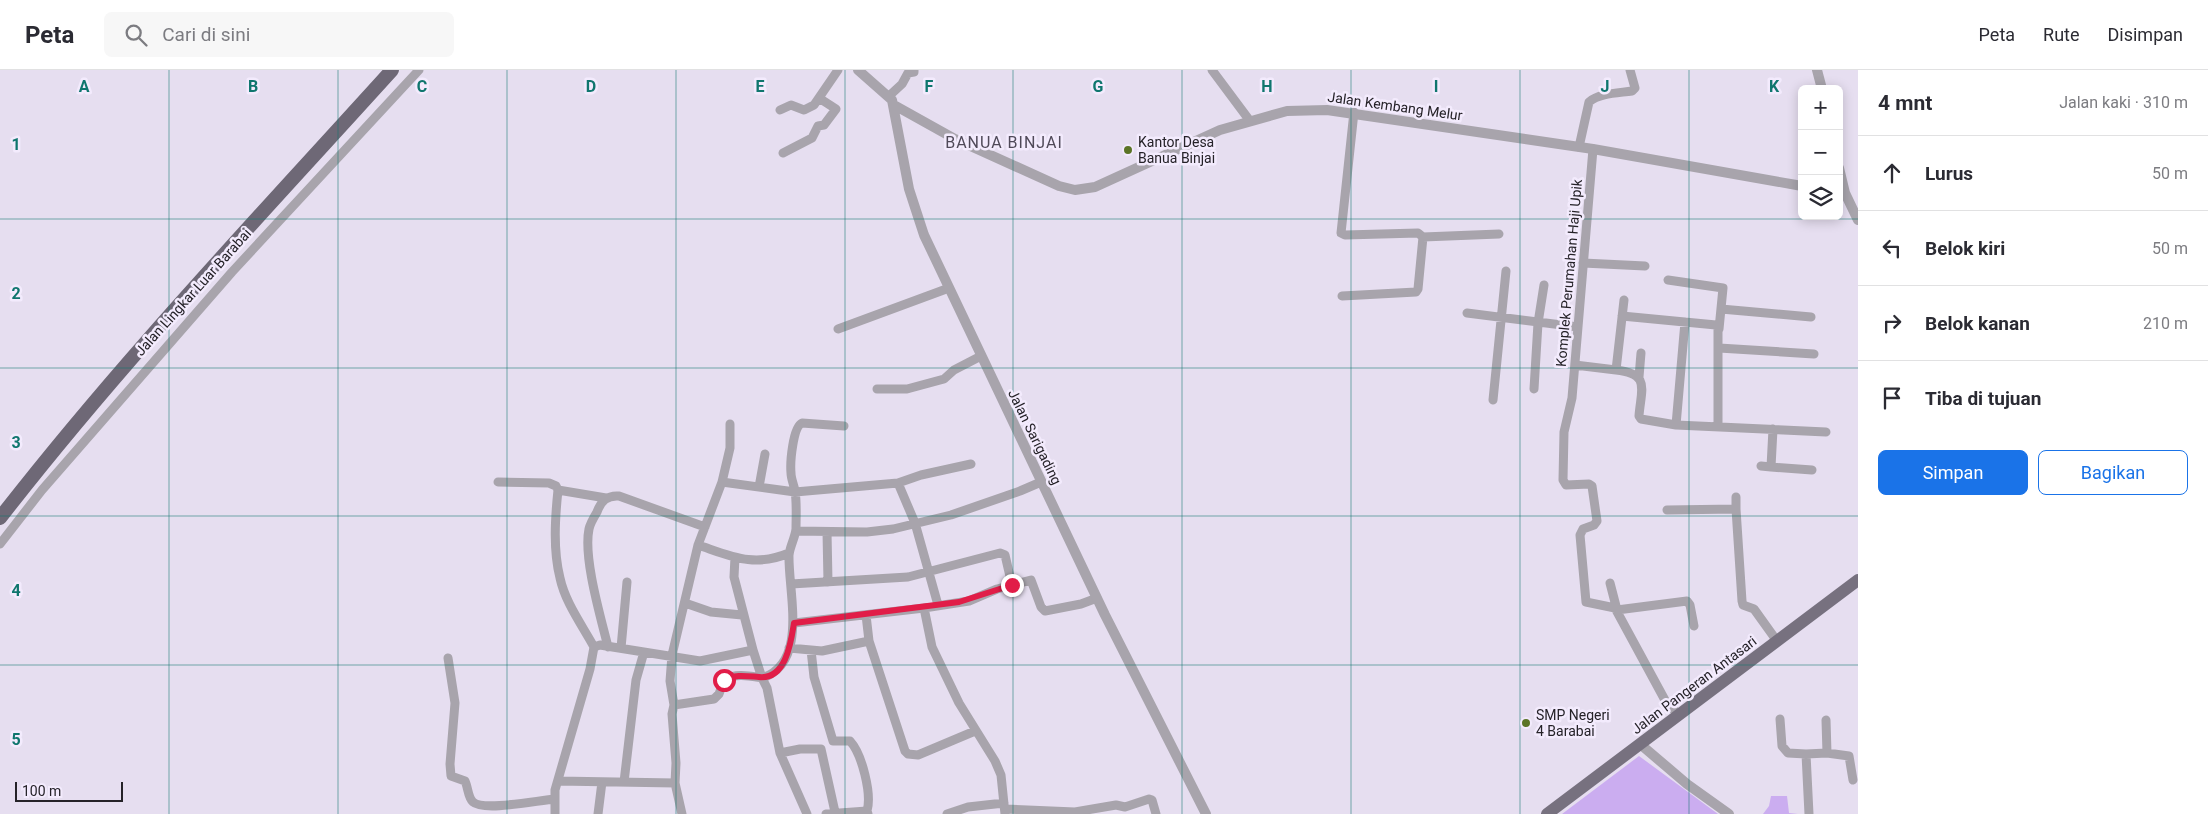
<!DOCTYPE html>
<html lang="id">
<head>
<meta charset="utf-8">
<style>
	:root { --surface:#fff; --page:#f7f7f7; --text:#2b2b33; --muted:#7c7c81; --line:#e1e1e2; --accent:#1a73e8 }
	body { margin:0; font-family:Roboto,sans-serif; background:var(--page); color:var(--text) }
	.controls { position:absolute; right:15px; top:15px; display:grid; overflow:hidden; border-radius:8px; box-shadow:0 2px 12px #0003 }
	.controls button { width:45px; height:45px; display:grid; place-items:center; padding:0; border:0; border-bottom:1px solid var(--line); background:var(--surface); color:var(--text); font:25px sans-serif }
	.scale { position:absolute; left:15px; bottom:12px; width:108px; box-sizing:border-box; padding-left:5px; border:2px solid #252228; border-top:0; font-size:14px; line-height:18px; white-space:nowrap; color:#252228; -webkit-text-stroke:4px #f3ebfd; paint-order:stroke }
	.stop { position:absolute; width:15px; height:15px; margin:-11px; border:4px solid #e11d48; border-radius:50%; background:#fff }
	.stop.end { background:#e11d48; border-color:#fff; box-shadow:0 1px 5px #0008 }
	.list { margin:0; padding:0; list-style:none }
	h2 { display:flex; justify-content:space-between; align-items:center; height:65px; margin:0; padding:0 20px; font-size:21px }
	h2 small { font-size:16px; font-weight:400; color:var(--muted) }
	.list li { display:grid; grid-template-columns:32px 1fr auto; gap:15px; align-items:center; box-sizing:border-box; height:75px; padding:0 20px; border-top:1px solid var(--line) }
	.list b { display:block; font-size:19px; white-space:nowrap }
	.list em { font-size:16px; font-style:normal; color:var(--muted) }
	.actions { display:flex; gap:10px; padding:15px 20px }
	.actions a { flex:1; padding:11px 0; border:1px solid var(--accent); border-radius:8px; text-align:center; font-size:18px; color:var(--accent) }
	.actions .main { background:var(--accent); color:#fff }
	.icon { flex:none; width:28px; height:28px; fill:none; stroke:currentColor; stroke-width:2; stroke-linecap:round; stroke-linejoin:round }
	.map { position:relative; flex:none; width:1858px; height:744px; overflow:hidden }
	header { display:flex; align-items:center; gap:30px; box-sizing:border-box; height:70px; padding:0 25px; background:var(--surface); border-bottom:1px solid var(--line) }
	header strong { font-size:24px }
	nav { display:flex; gap:28px; margin-inline-start:auto; font-size:18px }
	.search { width:350px; height:45px; background:var(--page); display:flex; align-items:center; gap:12px; box-sizing:border-box; padding:0 18px; border-radius:8px; color:var(--muted); font-size:19px }
	main { display:flex }
	aside { flex:1; background:var(--surface) }
	.map>svg:first-child { display:block }
</style>
</head>
<body>
<header>
<strong>Peta</strong>
<div class="search"><svg class="icon" aria-label="search" viewBox="0 0 24 24"><circle cx="10" cy="10" r="6"/><path d="M15 15l6 6"/></svg>Cari di sini</div>
<nav><a>Peta</a><a>Rute</a><a>Disimpan</a></nav>
</header>
<main>
<div class="map">
<svg width="1858" height="744" viewBox="0 0 1858 744">
	<rect width="100%" height="100%" fill="#e6def0"/>
	<path fill="#cbadf0" d="M1639 686 1718 744H1562Z
		M1771 726H1787L1789 743 1798 744H1763L1769 736Z"/>
	<g fill="none" stroke-linecap="round" stroke-linejoin="round">
		<path stroke="#a8a4ac" stroke-width="9" d="M1212 0 1250 51
			M889 26 902 14 908 3 914 2V0
			M780 40 791 35 804 40 814 35 838 0
			M1579 77 1589 32C1599 23 1619 23 1632 21L1635 18 1630 0
			M1593 79 1572 328 1564 362 1563 410 1566 415 1589 414 1592 416 1597 451 1594 455 1583 459 1580 465 1586 532 1615 538 1666 632 1679 645
			M783 83 812 68 818 56 824 55 836 39 819 28
			M1423 167 1499 164
			M1583 193 1645 196
			M1668 210 1723 218 1719 259
			M1342 226 1416 222 1418 219 1423 167 1418 163 1345 165 1341 163 1354 42
			M1721 239 1811 247
			M1467 243 1578 257
			M1622 246 1716 255 1718 257V354L1715 356
			M1685 252 1676 355 1826 362
			M838 259 949 218
			M1719 278 1814 284
			M1575 295 1616 300 1624 230
			M1616 300C1651 304 1641 319 1639 346L1641 349 1676 355
			M1639 307 1641 283
			M877 319H907L944 309 954 300 981 286
			M1534 319 1538 253 1544 215
			M1493 330 1506 201
			M1773 359 1771 397 1812 400
			M1761 396 1771 397
			M498 412 549 413 556 416 558 420 606 428
			M722 412 730 378V354
			M898 413 915 453 938 535
			M759 417 765 384
			M558 420C555 449 553 480 560 508 565 532 582 555 594 577
			M1736 427V439
			M1667 440 1736 439 1742 531 1743 535 1754 539 1777 571
			M796 461 867 462 893 459 951 445 1020 421 1041 412
			M827 462 828 512
			M0 474 42 420 232 202 419 0
			M698 475C731 486 754 498 789 483
			M735 487 734 507 753 580
			M1610 513 1617 540 1687 531 1690 535 1694 556
			M791 514 908 507 1000 483 1005 485 1012 515
			M685 533 711 542 742 545
			M794 553 924 538
			M869 571 905 681 908 684 918 685 975 661
			M608 577C601 548 583 488 589 459 590 454 594 447 597 442 601 431 607 425 619 426L705 457
			M621 578 627 512
			M789 578 822 581 869 571 866 545
			M811 580 814 607 833 671H850C862 684 872 724 867 741
			M448 588 455 633 450 694 451 706 465 711C468 717 468 728 473 732 484 742 539 730 555 729
			M674 635 714 629 719 624 724 610C736 603 749 606 762 608
			M1780 649 1782 676 1788 683 1806 684 1809 744
			M780 683 800 679H821L835 742
			M1827 683 1849 686 1853 710
			M1806 684 1827 683 1826 650
			M558 711 675 713
			M624 712 636 610 644 582
			M1005 739 1075 742 1116 735 1125 737 1149 729 1152 730 1156 744
			M555 744V720L590 599 594 577 600 575 700 591 753 580 762 608
			M598 744 602 712
			M682 744 675 713 676 693 672 644 674 635 670 611 672 585 698 475 722 412 795 422 898 413 921 405 971 394
			M807 744 780 683 767 618 762 608C809 593 788 522 789 485 790 476 795 468 796 459 796 447 797 433 795 421 794 415 791 409 791 403 790 392 793 357 802 353L844 356
			M826 744 867 741 868 744
			M947 744 968 737 1004 733
			M1005 744 1001 705 995 691 959 633 932 577 924 538 969 531 997 519 1031 510 1041 537 1045 541 1081 534 1097 528"/>
		<path stroke="#a8a4ac" stroke-width="10" d="M858 0 892 30 909 119 924 165 1105 545 1206 744
			M1817 0 1822 19
			M894 35 955 69 1059 116 1075 120 1095 117 1220 60 1287 41 1327 40 1593 79 1802 116
			M1839 98 1845 123 1858 150
			M1640 674 1687 714 1729 744"/>
		<path stroke="#77717f" stroke-width="12" d="M1547 744 1858 510"/>
		<path stroke="#6e6876" stroke-width="14" d="M0 448C121 292 259 147 392 0"/>
	</g>
	<g fill="none" stroke-linecap="round" stroke-linejoin="round">
		<path stroke="#e11d48" stroke-width="6" d="M724 610C735 604 746 606 759 607 786 610 791 572 794 553L959 532 1012 515"/>
	</g>
	<path fill="none" stroke="#0f766e" stroke-width="1" stroke-opacity="0.55" d="M169 0V744M338 0V744M507 0V744M676 0V744M845 0V744M1013 0V744M1182 0V744M1351 0V744M1520 0V744M1689 0V744M0 149H1858M0 298H1858M0 446H1858M0 595H1858"/>
	<g fill="#5b7426" stroke="#f3ebfd" stroke-width="2">
		<circle cx="1128" cy="80" r="5"/>
		<circle cx="1526" cy="653" r="5"/>
	</g>
	<g text-anchor="middle" stroke-width="5" stroke-linejoin="round" paint-order="stroke">
		<g font-size="14" fill="#252228" stroke="#f3ebfd">
			<text transform="translate(1395 36) rotate(8)" y="5">Jalan Kembang Melur</text>
			<text transform="translate(1569 203) rotate(-85)" y="5">Komplek Perumahan Haji Upik</text>
			<text transform="translate(193 222) rotate(-48)" y="5">Jalan Lingkar Luar Barabai</text>
			<text transform="translate(1035 367) rotate(64)" y="5">Jalan Sarigading</text>
			<text transform="translate(1694 615) rotate(-37)" y="5">Jalan Pangeran Antasari</text>
		</g>
		<g font-size="14" fill="#252228" stroke="#f3ebfd" text-anchor="start">
			<text x="1138" y="77">Kantor Desa<tspan x="1138" dy="16">Banua Binjai</tspan></text>
			<text x="1536" y="650">SMP Negeri<tspan x="1536" dy="16">4 Barabai</tspan></text>
		</g>
		<g font-size="16" letter-spacing="1" fill="#504a59" stroke="#f3ebfd">
			<text x="1004" y="78">BANUA BINJAI</text>
		</g>
	</g>
	<g font-size="16" text-anchor="middle" font-weight="bold" fill="#0f766e" stroke="#f3ebfd" stroke-width="5" stroke-linejoin="round" paint-order="stroke">
		<text x="84" y="22">A</text>
		<text x="253" y="22">B</text>
		<text x="422" y="22">C</text>
		<text x="591" y="22">D</text>
		<text x="760" y="22">E</text>
		<text x="929" y="22">F</text>
		<text x="1098" y="22">G</text>
		<text x="1267" y="22">H</text>
		<text x="1436" y="22">I</text>
		<text x="1605" y="22">J</text>
		<text x="1774" y="22">K</text>
		<text x="16" y="80">1</text>
		<text x="16" y="229">2</text>
		<text x="16" y="378">3</text>
		<text x="16" y="526">4</text>
		<text x="16" y="675">5</text>
	</g>
</svg>
<div class="controls">
<button>+</button>
<button>−</button>
<button><svg class="icon" aria-label="layers" viewBox="0 0 24 24"><path d="M12 4l9 5-9 5-9-5zM3 14l9 5 9-5"/></svg></button>
</div>
<div class="scale">100 m</div>
<div class="stop" style="left:724px;top:610px"></div>
<div class="stop end" style="left:1012px;top:515px"></div>
</div>
<aside>
<h2>4 mnt<small>Jalan kaki · 310 m</small></h2>
<ul class="list">
<li><svg class="icon" aria-label="ahead" viewBox="0 0 24 24"><path d="M12 20V5M6 11l6-6 6 6"/></svg><div><b>Lurus</b></div><em>50 m</em></li>
<li><svg class="icon" aria-label="left" viewBox="0 0 24 24"><path d="M17 20v-9H6M10 6l-5 5 5 5"/></svg><div><b>Belok kiri</b></div><em>50 m</em></li>
<li><svg class="icon" aria-label="right" viewBox="0 0 24 24"><path d="M7 20v-9h11M14 6l5 5-5 5"/></svg><div><b>Belok kanan</b></div><em>210 m</em></li>
<li><svg class="icon" aria-label="arrive" viewBox="0 0 24 24"><path d="M6 21V4h12l-3 4 3 4H6"/></svg><div><b>Tiba di tujuan</b></div></li>
</ul>
<div class="actions"><a class="main">Simpan</a><a>Bagikan</a></div>
</aside>
</main>
</body>
</html>
